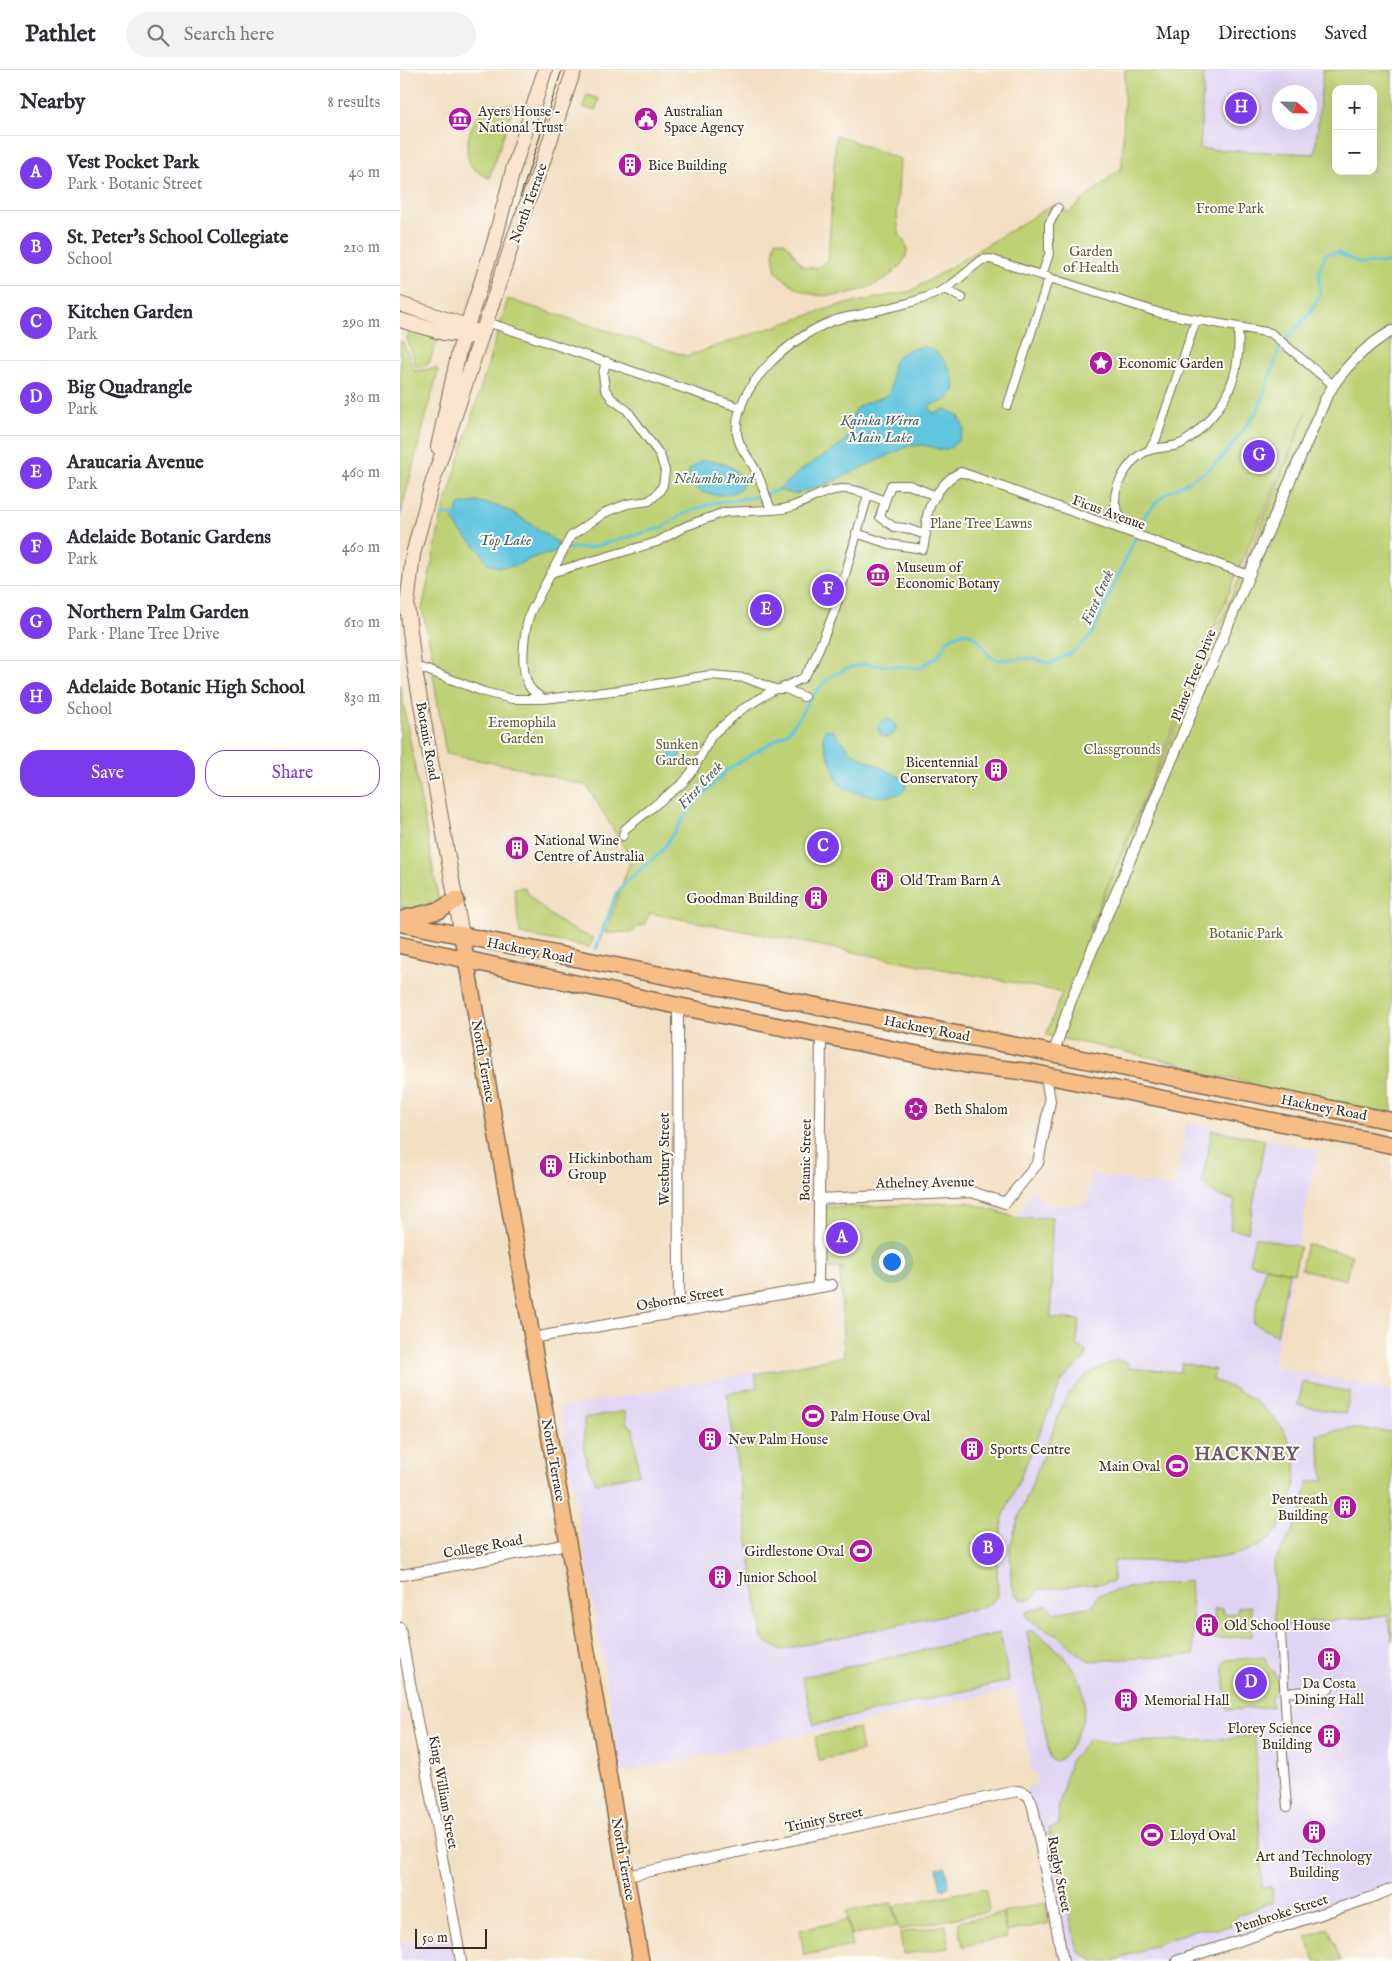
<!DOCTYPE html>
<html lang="en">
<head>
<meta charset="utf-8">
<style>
	:root { --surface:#fff; --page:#f2f2f3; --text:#2b2b33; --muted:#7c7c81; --line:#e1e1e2; --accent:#7c3aed }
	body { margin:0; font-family:"IM FELL English",serif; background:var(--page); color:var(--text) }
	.controls { position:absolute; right:15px; top:15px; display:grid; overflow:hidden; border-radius:10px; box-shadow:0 5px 20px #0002 }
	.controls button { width:45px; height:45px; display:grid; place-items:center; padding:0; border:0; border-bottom:1px solid var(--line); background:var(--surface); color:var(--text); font:25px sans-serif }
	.compass { position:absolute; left:872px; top:15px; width:45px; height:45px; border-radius:50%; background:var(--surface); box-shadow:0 5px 20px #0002; rotate:112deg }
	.scale { position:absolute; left:15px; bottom:12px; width:72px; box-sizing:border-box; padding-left:5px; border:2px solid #3b2a1e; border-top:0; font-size:14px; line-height:18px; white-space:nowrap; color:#3b2a1e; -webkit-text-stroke:4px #fdfcf7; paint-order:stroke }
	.you { position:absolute; left:491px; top:1191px; width:18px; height:18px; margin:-12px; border:4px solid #fff; border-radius:50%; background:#1a73e8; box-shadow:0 0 0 8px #1a73e833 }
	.badge { display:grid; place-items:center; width:32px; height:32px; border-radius:50%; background:var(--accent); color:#fff; font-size:16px; font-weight:700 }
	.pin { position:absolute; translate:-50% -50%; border:2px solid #fff; box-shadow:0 1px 5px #0006 }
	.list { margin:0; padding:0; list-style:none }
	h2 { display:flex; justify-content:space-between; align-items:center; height:65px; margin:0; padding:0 20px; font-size:21px }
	h2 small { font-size:16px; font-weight:400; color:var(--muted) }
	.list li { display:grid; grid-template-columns:32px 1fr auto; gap:15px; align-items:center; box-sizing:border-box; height:75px; padding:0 20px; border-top:1px solid var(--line) }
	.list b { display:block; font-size:19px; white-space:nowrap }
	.list p { margin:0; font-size:16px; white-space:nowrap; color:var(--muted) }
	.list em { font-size:16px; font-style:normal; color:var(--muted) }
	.actions { display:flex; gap:10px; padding:15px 20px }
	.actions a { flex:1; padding:11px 0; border:1px solid var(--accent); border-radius:20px; text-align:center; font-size:18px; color:var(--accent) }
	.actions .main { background:var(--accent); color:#fff }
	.icon { flex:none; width:28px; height:28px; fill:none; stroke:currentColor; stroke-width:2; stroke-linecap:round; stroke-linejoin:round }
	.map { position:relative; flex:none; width:992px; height:1891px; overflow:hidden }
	header { display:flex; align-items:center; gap:30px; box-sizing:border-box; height:70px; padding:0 25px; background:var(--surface); border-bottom:1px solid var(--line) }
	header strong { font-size:24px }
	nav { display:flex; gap:28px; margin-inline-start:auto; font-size:18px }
	.search { width:350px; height:45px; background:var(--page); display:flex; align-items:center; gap:12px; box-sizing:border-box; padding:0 18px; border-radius:28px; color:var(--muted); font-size:19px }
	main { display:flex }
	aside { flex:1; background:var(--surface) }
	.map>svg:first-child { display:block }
</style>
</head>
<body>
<header>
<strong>Pathlet</strong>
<div class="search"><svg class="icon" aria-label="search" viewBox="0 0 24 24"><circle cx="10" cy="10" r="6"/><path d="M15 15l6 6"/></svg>Search here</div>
<nav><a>Map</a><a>Directions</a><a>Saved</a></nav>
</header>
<main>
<aside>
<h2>Nearby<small>8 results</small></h2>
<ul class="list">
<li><span class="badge">A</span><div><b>Vest Pocket Park</b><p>Park · Botanic Street</p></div><em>40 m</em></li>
<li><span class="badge">B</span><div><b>St. Peter's School Collegiate</b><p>School</p></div><em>210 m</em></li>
<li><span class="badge">C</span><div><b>Kitchen Garden</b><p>Park</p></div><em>290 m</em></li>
<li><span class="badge">D</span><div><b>Big Quadrangle</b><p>Park</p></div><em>380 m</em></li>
<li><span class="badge">E</span><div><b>Araucaria Avenue</b><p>Park</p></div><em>460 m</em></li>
<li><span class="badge">F</span><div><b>Adelaide Botanic Gardens</b><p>Park</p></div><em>460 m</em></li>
<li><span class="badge">G</span><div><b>Northern Palm Garden</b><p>Park · Plane Tree Drive</p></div><em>610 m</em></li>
<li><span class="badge">H</span><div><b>Adelaide Botanic High School</b><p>School</p></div><em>830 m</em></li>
</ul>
<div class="actions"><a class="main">Save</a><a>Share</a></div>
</aside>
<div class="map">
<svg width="992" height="1891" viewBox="0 0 992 1891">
	<rect width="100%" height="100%" fill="#fdfcf7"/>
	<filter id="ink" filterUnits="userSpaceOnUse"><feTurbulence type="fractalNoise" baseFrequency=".02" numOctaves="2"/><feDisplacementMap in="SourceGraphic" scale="10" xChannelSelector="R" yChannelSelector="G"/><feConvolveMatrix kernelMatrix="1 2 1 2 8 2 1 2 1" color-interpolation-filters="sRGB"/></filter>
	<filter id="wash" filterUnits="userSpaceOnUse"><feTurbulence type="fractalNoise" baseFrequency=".0096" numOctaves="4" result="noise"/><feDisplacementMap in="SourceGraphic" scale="20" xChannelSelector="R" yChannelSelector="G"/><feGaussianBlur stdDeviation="1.12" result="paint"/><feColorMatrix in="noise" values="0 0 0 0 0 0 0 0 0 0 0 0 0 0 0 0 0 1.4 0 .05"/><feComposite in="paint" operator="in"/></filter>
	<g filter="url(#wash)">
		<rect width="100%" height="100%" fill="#f2dfc1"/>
		<path fill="#e0d4f4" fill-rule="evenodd" d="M804 0H923L915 84 800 79ZM879 22H909V52H879Z
			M787 1052 918 1080 873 1296 992 1321V1819L777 1891H665L626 1719 638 1713 636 1705H633L615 1619 222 1703 160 1338 442 1286 439 1198 462 1197 461 1137 569 1132 607 1144 616 1149 634 1118 644 1135H687L691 1104 775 1117Z
			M56 1863 61 1891H0V1873Z"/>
		<path fill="#bed174" stroke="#7c7e49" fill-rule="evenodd" d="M725 0H804L800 79 915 84 923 0H992V1045L854 1017 845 1011 792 1004 788 1003 782 994 646 965 662 922 250 843 243 856H239L233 862 205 863 231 789 187 716 116 697 46 684 33 605 35 598 22 539 42 445 108 229 287 286 436 236 511 221 651 136 669 142 722 97ZM936 19H973V101H936ZM907 342 842 502 689 860 838 501Z
			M187 25 199 29 195 41 183 37Z
			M105 35H114L89 108C83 105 74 101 70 94 63 78 70 53 82 42 88 36 97 36 105 35Z
			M436 65 500 89C499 111 496 136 498 158 499 170 511 173 506 186 494 215 440 231 412 224 398 221 386 211 376 202L373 184 376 170 386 173 403 197 417 198 428 190Z
			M10 260 38 269 29 293 19 298 16 296 7 268Z
			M0 271 3 272 15 301 37 298 38 301 0 446Z
			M0 615 39 832C26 836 14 840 0 837Z
			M124 817C140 841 166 859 194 868L189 877 120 864 114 818Z
			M812 1060 865 1070 848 1162 830 1159 835 1130 818 1126 802 1113Z
			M567 1132 617 1148 652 1147 651 1248 680 1250 676 1276 686 1280V1287L662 1311 603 1447 597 1492 598 1526 587 1536 380 1580 362 1569 327 1324 357 1317 355 1304 444 1286 440 1199 445 1198H422V1137H461L462 1140V1137Z
			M855 1167 900 1177 894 1203 849 1193Z
			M907 1174 952 1185 946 1210 901 1199Z
			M865 1197 889 1202 877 1266 853 1253Z
			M717 1290 728 1293V1298L780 1302 782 1293 815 1300 813 1310C869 1330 913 1373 889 1436 884 1447 878 1464 867 1471 830 1497 758 1490 714 1491L713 1512 638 1520 633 1528 622 1530 615 1525 611 1510 610 1476 617 1452 663 1334C677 1308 691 1301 717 1290Z
			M903 1312 951 1322 945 1344 898 1335Z
			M225 1341 227 1354 233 1358 239 1404 196 1413 186 1392 187 1388 184 1382V1348Z
			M948 1358 992 1362V1571L988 1545 875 1556 874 1492 892 1462 902 1437 908 1412 924 1410 917 1365Z
			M790 1511 794 1585 689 1591 674 1580 657 1565 628 1549 626 1546V1542L647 1535 655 1543 692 1536 698 1525 727 1518Z
			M851 1536 852 1566 816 1569 814 1539H823L824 1544 838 1543V1537Z
			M631 1560C671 1584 701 1624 674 1670 669 1679 664 1689 654 1692L650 1688 627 1562Z
			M600 1563 609 1611 414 1655 402 1607Z
			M865 1587 867 1595C876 1603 880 1610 876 1622L871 1627 872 1637 827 1640 823 1594 826 1590Z
			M458 1658 462 1681 419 1690 415 1667Z
			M855 1665 862 1817H871L873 1828 871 1833 838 1845 830 1856 816 1859H797L713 1891H693L678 1881 648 1759 659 1755 658 1739 670 1691 689 1669 714 1673 776 1670 804 1671Z
			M585 1818 589 1841 499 1860 494 1836Z
			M492 1833 497 1856 451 1865 446 1841Z
			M645 1833 649 1853 607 1862 603 1842Z
			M602 1843 607 1867 563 1876 558 1852Z
			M447 1850 452 1876 404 1885 400 1860Z
			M546 1855 549 1878 503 1884 500 1863Z
			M929 1858 941 1891H915L906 1867Z"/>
		<path fill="#60c5de" stroke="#4e787e" d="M525 277C542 281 553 301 555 317 551 330 544 333 531 334L529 340 535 343 545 339 559 346 564 359 558 371 550 378 543 380 524 375 509 376 424 415 394 424 377 420C388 413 396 403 407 396 420 387 438 380 448 367 454 358 448 347 457 338 466 330 480 331 489 323 493 315 491 309 492 300 493 283 511 278 525 277Z
			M301 391C318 389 335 395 343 411L341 418C325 431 284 426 289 400Z
			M76 432C106 433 133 456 157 472L158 475 155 483 137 486 115 496 97 497 87 493 81 482 61 462 53 451 59 435Z
			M478 658a9 9 0 1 1 18 0a9 9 0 1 1-18 0Z
			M426 659 433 661 452 683 504 709 506 717 502 723C483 730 454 726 438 713L423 671V666Z
			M274 680 280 683V686L270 696 267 695 264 689Z
			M545 1797 549 1817 541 1819 537 1798Z"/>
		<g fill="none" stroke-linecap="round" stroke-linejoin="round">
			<path stroke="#60c5de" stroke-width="3" d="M0 440H2
				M42 445H59
				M153 478H189L261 458 283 444 313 433 361 426 377 420
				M196 879 216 824 227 811 261 782 291 737 327 700 388 662 398 649 409 630 427 609 445 599 463 594 520 598 538 586 550 568 565 562 578 569 589 586 598 590 633 588 650 594 674 581 691 566 747 442 764 425 805 402 822 388 858 340 881 275 908 246 920 225 919 201 926 184 937 182 960 194 992 192"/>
		</g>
	</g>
	<g filter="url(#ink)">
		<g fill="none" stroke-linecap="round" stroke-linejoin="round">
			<g stroke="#7b6957" stroke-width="10">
				<path id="pedestrian" d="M642 205 649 184V154L658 138
					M545 219 562 228
					M87 252 341 338
					M608 335 649 207
					M749 380 756 369 796 250
					M485 431 491 415H509L536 426
					M371 440C397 441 415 421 441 419 456 418 472 426 485 431L480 447 494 457 505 458 526 465
					M729 462C726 451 716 444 715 432 714 413 732 385 750 380 760 377 770 378 780 374 790 370 799 360 807 352 833 324 841 295 838 257
					M456 463 489 474 523 479C526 468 525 457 527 446 530 430 545 408 561 402L849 505
					M154 502 257 472 286 456 325 442 371 440C366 427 362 413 356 401 350 388 339 379 337 364 333 316 392 266 433 251 442 247 452 247 462 244 488 238 515 233 539 222 555 215 568 200 582 190L590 189 760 243 871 263 933 315
					M14 595 84 622 112 629H144L221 620 310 605 346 608 375 619
					M382 618 403 608 412 595 435 540 468 425
					M144 629C138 625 132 622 129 616 119 598 124 559 131 541L171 466 206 442 227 434 249 431 259 422 263 415 265 401 260 385 227 340 212 329 205 319 203 304 206 291
					M223 766 225 759 283 713 293 700 312 665 341 640 375 619H386L404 627
					M881 1563 887 1667 882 1672 887 1737
					M884 1623 929 1619"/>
			</g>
			<g stroke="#7b6957" stroke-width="12">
				<path id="minor" d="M278 936 279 1242
					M654 982 670 933 849 505 926 328C940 301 965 276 992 261
					M418 1129 572 1122 605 1133 638 1093 650 1031 646 1006
					M418 1217 421 964
					M132 1268 432 1215
					M2 1505 169 1474
					M0 1558 61 1891
					M227 1806 617 1721C628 1723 630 1727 633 1737L663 1891
					M777 1891 970 1828 992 1819"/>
			</g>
			<g stroke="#7b6957" stroke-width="16">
				<path id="secondary" d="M0 234 67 256 74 261
					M0 250 44 263 71 266
					M38 377 59 281 94 173 113 100 145 0
					M62 866 14 595 7 535 13 484 31 417 116 162 141 97 174 0"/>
			</g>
			<g stroke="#7b6957" stroke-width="18">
				<path id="primary" d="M62 866 241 1891"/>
			</g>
			<g stroke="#7b6957" stroke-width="19">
				<path id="trunk" d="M0 850 40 840 56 830
					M0 853 992 1051
					M0 875 278 936 569 995 629 1002 992 1075"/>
			</g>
			<use href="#pedestrian" stroke="#fff" stroke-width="8"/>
			<use href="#minor" stroke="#fff" stroke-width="10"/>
			<use href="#secondary" stroke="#fbe5cf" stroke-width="14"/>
			<use href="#primary" stroke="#f6be86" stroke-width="15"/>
			<use href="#trunk" stroke="#f6be86" stroke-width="16"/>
			<path stroke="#3b2a1e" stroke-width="1" d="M120 127 162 0"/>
		</g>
	</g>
	<defs>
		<g id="museum-disc" transform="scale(1.25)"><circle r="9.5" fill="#b5179e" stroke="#fdfcf7"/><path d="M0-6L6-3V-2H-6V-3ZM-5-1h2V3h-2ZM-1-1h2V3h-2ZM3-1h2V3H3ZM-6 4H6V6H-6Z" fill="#fff"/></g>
		<g id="civic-disc" transform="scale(1.25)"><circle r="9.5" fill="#b5179e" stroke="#fdfcf7"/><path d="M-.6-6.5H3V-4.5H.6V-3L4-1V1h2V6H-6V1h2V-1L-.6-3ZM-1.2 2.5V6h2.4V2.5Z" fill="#fff"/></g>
		<g id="building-disc" transform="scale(1.25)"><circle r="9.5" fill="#b5179e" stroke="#fdfcf7"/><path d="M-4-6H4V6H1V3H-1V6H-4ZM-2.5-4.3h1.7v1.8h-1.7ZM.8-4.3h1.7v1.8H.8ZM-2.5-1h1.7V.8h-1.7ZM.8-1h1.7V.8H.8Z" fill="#fff"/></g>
		<g id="sight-disc" transform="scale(1.25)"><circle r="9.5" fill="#b5179e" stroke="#fdfcf7"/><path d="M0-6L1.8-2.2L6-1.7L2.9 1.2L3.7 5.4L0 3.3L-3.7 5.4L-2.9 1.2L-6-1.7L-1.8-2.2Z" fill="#fff"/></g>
		<g id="synagogue-disc" transform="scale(1.25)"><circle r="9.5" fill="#b5179e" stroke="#fdfcf7"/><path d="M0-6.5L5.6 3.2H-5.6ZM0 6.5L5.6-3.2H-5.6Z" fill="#fff"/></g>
		<g id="stadium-disc" transform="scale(1.25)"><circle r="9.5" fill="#b5179e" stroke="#fdfcf7"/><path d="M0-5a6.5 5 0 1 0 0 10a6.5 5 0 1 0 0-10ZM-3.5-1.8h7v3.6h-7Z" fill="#fff"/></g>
	</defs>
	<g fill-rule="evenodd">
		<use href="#museum-disc" x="60" y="49"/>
		<use href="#civic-disc" x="246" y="49"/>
		<use href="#building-disc" x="230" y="95"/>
		<use href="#sight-disc" x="701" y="293"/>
		<use href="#museum-disc" x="478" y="505"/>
		<use href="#building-disc" x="596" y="700"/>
		<use href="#building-disc" x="117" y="778"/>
		<use href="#building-disc" x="482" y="810"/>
		<use href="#building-disc" x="416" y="828"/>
		<use href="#synagogue-disc" x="516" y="1039"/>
		<use href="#building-disc" x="151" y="1096"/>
		<use href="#stadium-disc" x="413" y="1346"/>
		<use href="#building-disc" x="310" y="1369"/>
		<use href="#building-disc" x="572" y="1379"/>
		<use href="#stadium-disc" x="777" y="1396"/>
		<use href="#building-disc" x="945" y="1437"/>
		<use href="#stadium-disc" x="461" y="1481"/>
		<use href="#building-disc" x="320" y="1507"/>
		<use href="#building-disc" x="807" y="1555"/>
		<use href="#building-disc" x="929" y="1589"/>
		<use href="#building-disc" x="726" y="1630"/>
		<use href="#building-disc" x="929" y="1666"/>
		<use href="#building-disc" x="914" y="1762"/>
		<use href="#stadium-disc" x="752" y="1765"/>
	</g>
	<g text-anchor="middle" stroke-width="4" stroke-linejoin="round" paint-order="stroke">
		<g font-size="14" fill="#3b2a1e" stroke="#fdfcf7" text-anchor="start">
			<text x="78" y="46">Ayers House -<tspan x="78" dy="16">National Trust</tspan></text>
			<text x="264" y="46">Australian<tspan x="264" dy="16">Space Agency</tspan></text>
			<text x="248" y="100">Bice Building</text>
			<text x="718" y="298">Economic Garden</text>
			<text x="496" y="502">Museum of<tspan x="496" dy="16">Economic Botany</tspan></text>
			<text x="578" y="697" text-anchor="end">Bicentennial<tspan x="578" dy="16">Conservatory</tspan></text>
			<text x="134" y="775">National Wine<tspan x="134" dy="16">Centre of Australia</tspan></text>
			<text x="500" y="815">Old Tram Barn A</text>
			<text x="398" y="833" text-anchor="end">Goodman Building</text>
			<text x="534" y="1044">Beth Shalom</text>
			<text x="168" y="1093">Hickinbotham<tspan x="168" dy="16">Group</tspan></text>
			<text x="430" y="1351">Palm House Oval</text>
			<text x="328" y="1374">New Palm House</text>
			<text x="590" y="1384">Sports Centre</text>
			<text x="760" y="1401" text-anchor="end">Main Oval</text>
			<text x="928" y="1434" text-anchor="end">Pentreath<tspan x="928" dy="16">Building</tspan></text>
			<text x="444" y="1486" text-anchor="end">Girdlestone Oval</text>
			<text x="338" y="1512">Junior School</text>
			<text x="824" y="1560">Old School House</text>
			<text x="929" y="1618" text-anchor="middle">Da Costa<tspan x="929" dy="16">Dining Hall</tspan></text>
			<text x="744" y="1635">Memorial Hall</text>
			<text x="912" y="1663" text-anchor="end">Florey Science<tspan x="912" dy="16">Building</tspan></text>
			<text x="770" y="1770">Lloyd Oval</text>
			<text x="914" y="1791" text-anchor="middle">Art and Technology<tspan x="914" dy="16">Building</tspan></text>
		</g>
		<g font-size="14" fill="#3b2a1e" stroke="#fdfcf7">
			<text transform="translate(128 133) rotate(-70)" y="5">North Terrace</text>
			<text transform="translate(709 442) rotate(20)" y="5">Ficus Avenue</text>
			<text transform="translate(793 605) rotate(-68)" y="5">Plane Tree Drive</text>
			<text transform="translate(28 671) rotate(80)" y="5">Botanic Road</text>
			<text transform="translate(130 880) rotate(11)" y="5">Hackney Road</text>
			<text transform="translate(527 958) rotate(11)" y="5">Hackney Road</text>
			<text transform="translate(84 991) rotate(80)" y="5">North Terrace</text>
			<text transform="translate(924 1037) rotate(11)" y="5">Hackney Road</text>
			<text transform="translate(264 1089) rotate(-90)" y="5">Westbury Street</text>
			<text transform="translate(405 1090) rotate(-89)" y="5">Botanic Street</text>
			<text transform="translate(525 1112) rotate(-1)" y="5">Athelney Avenue</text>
			<text transform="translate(280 1228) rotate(-10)" y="5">Osborne Street</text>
			<text transform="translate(154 1390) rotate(80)" y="5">North Terrace</text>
			<text transform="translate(83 1476) rotate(-10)" y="5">College Road</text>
			<text transform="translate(44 1722) rotate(80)" y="5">King William Street</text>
			<text transform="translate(424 1749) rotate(-12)" y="5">Trinity Street</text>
			<text transform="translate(224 1789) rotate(80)" y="5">North Terrace</text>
			<text transform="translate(660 1804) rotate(79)" y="5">Rugby Street</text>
			<text transform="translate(881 1843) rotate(-18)" y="5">Pembroke Street</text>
		</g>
		<g font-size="14" fill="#625c38" stroke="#fdfcf7">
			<text x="830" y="143">Frome Park</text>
			<text x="691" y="186">Garden<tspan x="691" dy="16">of Health</tspan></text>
			<text x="581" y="458">Plane Tree Lawns</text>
			<text x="122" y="657">Eremophila<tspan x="122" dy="16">Garden</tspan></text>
			<text x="277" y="679">Sunken<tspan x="277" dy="16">Garden</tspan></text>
			<text x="722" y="684">Classgrounds</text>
			<text x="846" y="868">Botanic Park</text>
		</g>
		<g font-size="15" font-style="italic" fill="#486061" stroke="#fdfcf7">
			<text x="480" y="355">Kainka Wirra<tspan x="480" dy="17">Main Lake</tspan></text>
			<text x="314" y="413">Nelumbo Pond</text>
			<text x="105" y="475">Top Lake</text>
			<text transform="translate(697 527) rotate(-66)" y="5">First Creek</text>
			<text transform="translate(300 715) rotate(-47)" y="5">First Creek</text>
		</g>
		<g font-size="19" font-weight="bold" letter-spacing="1" fill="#6d5867" stroke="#fdfcf7">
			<text x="847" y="1390">HACKNEY</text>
		</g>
	</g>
</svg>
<div class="controls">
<button>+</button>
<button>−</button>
</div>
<svg class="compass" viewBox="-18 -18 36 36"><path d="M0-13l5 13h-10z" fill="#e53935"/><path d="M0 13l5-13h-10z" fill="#7c7c81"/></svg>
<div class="scale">50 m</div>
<div class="you"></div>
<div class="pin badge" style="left:442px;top:1168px">A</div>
<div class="pin badge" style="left:588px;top:1479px">B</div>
<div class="pin badge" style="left:423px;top:777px">C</div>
<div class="pin badge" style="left:851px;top:1613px">D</div>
<div class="pin badge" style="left:366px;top:540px">E</div>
<div class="pin badge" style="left:428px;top:520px">F</div>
<div class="pin badge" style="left:859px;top:386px">G</div>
<div class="pin badge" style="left:841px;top:38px">H</div>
</div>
</main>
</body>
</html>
